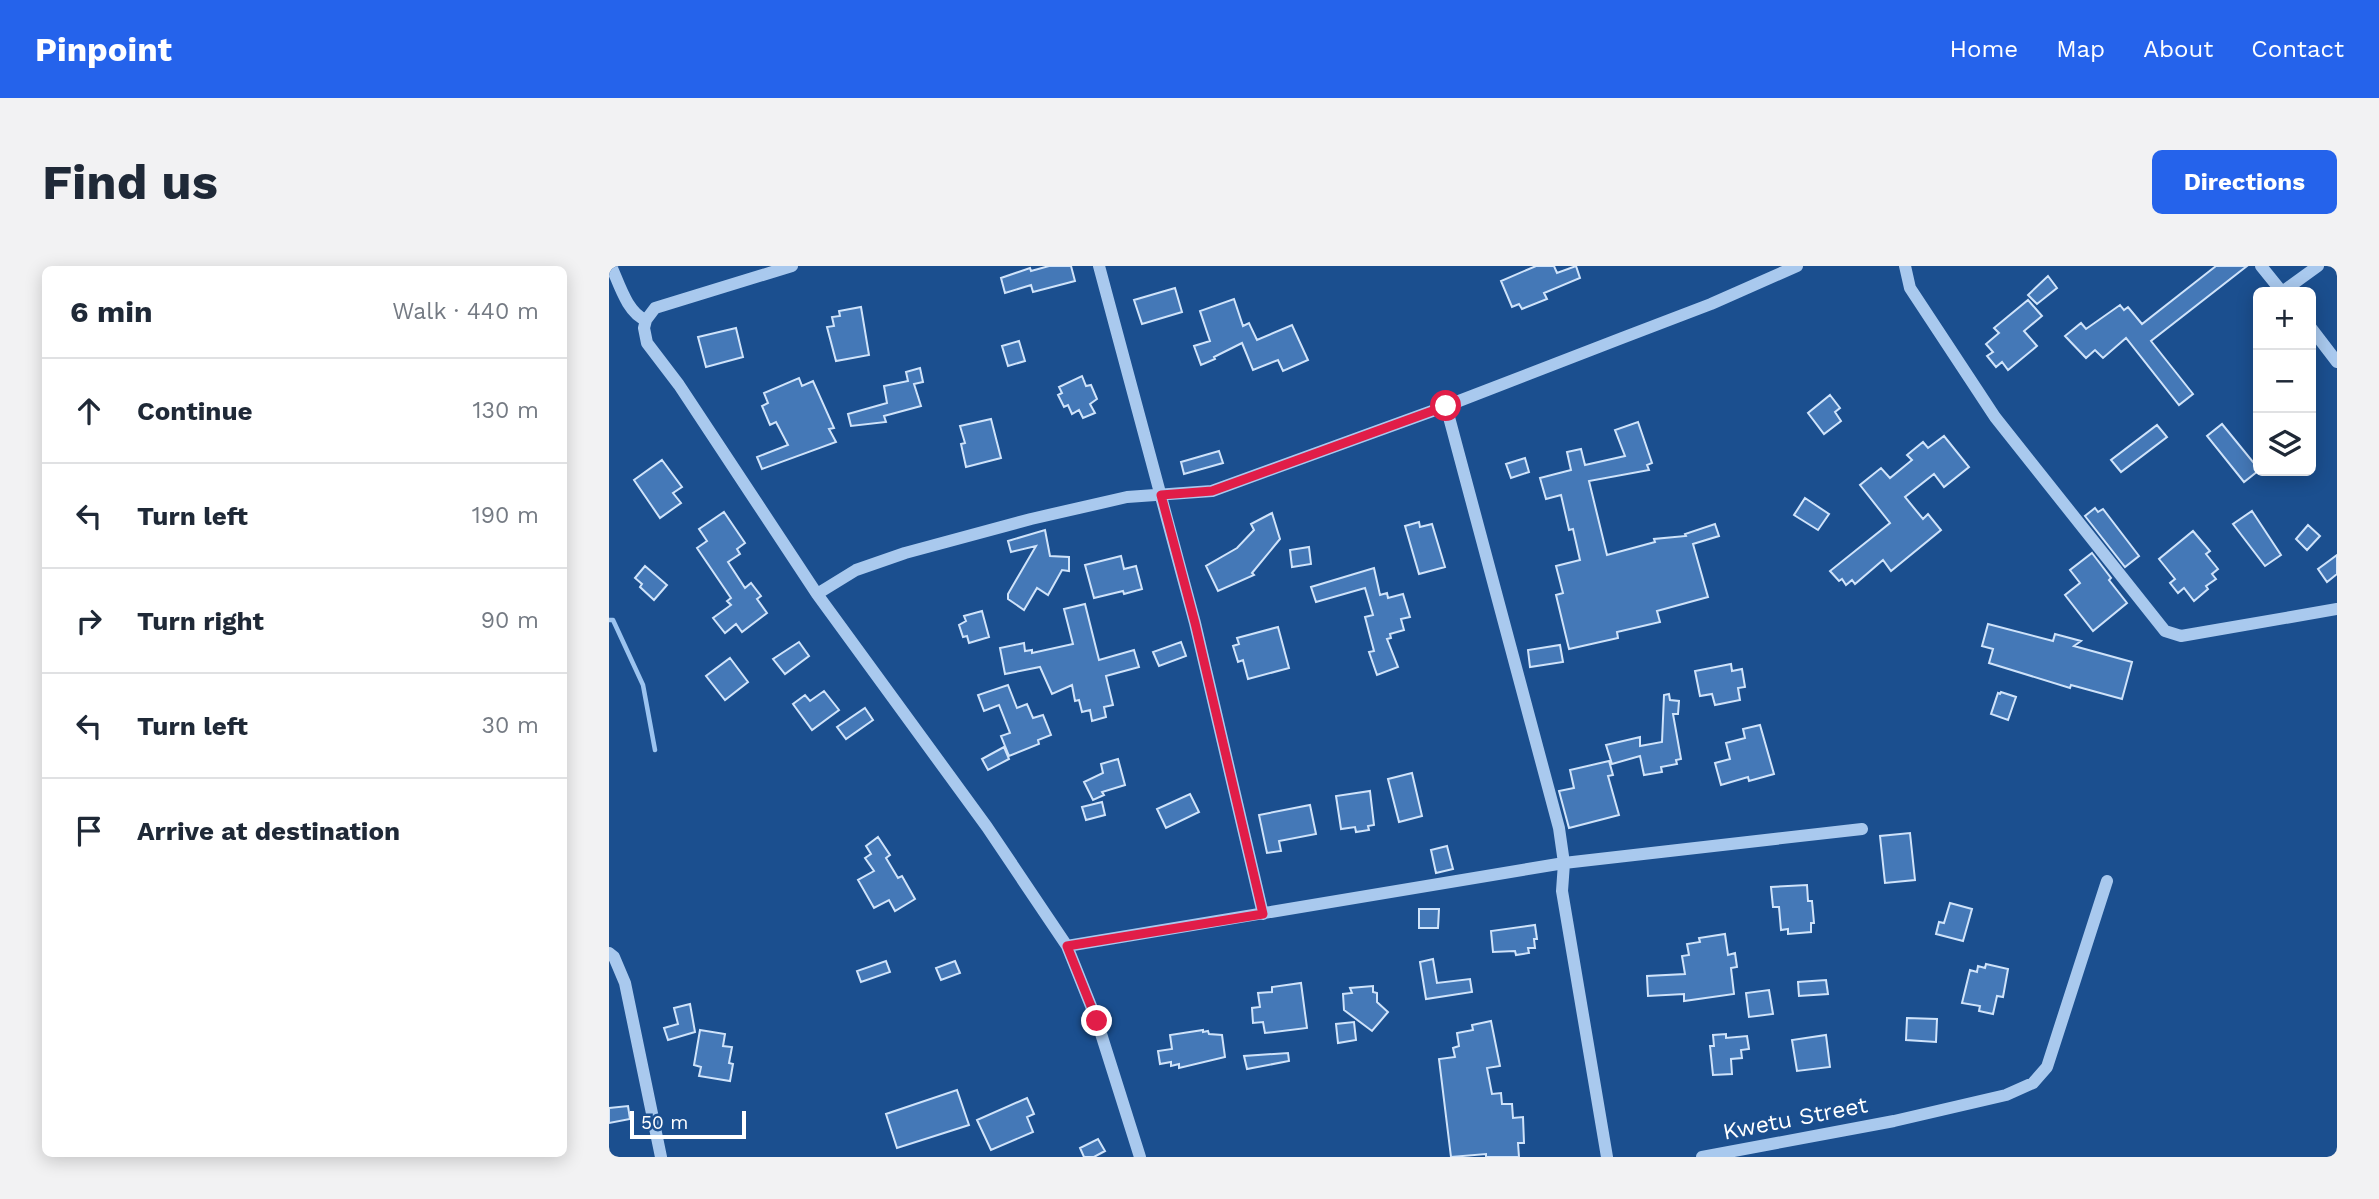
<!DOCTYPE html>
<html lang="en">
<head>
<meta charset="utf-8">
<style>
	:root { --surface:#fff; --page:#f2f2f3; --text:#1f2937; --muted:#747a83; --line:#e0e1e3; --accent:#2563eb }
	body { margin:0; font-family:"Work Sans",sans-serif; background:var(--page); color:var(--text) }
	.controls { position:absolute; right:21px; top:21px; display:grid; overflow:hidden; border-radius:10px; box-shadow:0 4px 18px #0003 }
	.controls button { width:63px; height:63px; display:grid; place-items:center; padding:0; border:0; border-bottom:2px solid var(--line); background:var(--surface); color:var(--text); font:35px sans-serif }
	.scale { position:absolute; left:21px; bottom:18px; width:116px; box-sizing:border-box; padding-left:7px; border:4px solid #fff; border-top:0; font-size:19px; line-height:24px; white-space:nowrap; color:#fff; -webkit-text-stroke:5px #1b4f8f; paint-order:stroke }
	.stop { position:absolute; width:21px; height:21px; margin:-16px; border:5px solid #e11d48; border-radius:50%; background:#fff }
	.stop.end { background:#e11d48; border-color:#fff; box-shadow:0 2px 7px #0008 }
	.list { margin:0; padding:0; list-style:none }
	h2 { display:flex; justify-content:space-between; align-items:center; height:91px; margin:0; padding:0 28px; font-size:30px }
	h2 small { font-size:23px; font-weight:400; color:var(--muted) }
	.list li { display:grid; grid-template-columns:46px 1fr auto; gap:21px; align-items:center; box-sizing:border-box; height:105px; padding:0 28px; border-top:2px solid var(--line) }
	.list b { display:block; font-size:26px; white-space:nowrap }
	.list em { font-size:23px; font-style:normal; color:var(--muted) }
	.icon { flex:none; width:38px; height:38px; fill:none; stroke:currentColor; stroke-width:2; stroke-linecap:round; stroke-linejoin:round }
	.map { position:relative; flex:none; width:1728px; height:891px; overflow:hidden; border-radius:10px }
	header { display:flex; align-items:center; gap:42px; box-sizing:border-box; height:98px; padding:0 35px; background:var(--accent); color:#fff }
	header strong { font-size:33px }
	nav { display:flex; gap:38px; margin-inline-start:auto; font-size:24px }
	.intro { display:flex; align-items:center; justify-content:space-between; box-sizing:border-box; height:168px; padding:0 42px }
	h1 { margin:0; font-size:49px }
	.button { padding:18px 32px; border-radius:10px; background:var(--accent); color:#fff; font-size:24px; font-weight:700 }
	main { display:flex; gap:42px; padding:0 42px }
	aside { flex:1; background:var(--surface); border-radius:10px; box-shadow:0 4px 18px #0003 }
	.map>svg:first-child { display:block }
</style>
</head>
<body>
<header>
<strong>Pinpoint</strong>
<nav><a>Home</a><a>Map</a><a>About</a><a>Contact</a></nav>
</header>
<div class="intro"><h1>Find us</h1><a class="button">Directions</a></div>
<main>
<aside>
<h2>6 min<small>Walk · 440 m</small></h2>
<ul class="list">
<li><svg class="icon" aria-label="ahead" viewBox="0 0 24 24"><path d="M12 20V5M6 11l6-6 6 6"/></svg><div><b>Continue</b></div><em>130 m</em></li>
<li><svg class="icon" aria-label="left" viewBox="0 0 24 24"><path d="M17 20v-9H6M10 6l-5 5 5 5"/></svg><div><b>Turn left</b></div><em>190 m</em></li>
<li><svg class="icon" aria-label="right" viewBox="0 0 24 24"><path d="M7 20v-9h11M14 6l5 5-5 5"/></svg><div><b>Turn right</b></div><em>90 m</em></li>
<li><svg class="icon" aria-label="left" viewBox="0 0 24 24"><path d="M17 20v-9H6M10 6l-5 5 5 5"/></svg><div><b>Turn left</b></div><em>30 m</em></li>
<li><svg class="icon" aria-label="arrive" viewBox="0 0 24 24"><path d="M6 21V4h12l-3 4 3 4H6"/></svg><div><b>Arrive at destination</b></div></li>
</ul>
</aside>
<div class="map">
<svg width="1728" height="891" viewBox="0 0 1728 891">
	<rect width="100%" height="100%" fill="#1b4f8f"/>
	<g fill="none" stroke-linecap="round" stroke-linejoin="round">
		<path stroke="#9cc4f0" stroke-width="4.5" d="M0 354H4L34 419 46 484"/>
	</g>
	<path fill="#4478b7" stroke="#cfe3fa" stroke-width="2" d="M440 0H462L466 15 424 26 422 19 396 27 392 12 421 2 422 5Z
		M927 0H945L948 7 967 0 971 12 935 27 938 33 913 43 910 38 903 41 892 15Z
		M1607 0H1638L1542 75 1584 128 1570 139 1517 72 1494 92 1486 84 1477 92 1456 70 1472 57 1477 63 1511 39 1515 44 1519 41 1533 58Z
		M1439 10 1448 22 1428 38 1419 29Z
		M566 22 573 46 533 58 525 34Z
		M625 33 634 60 640 57 648 74 683 59 699 94 674 105 669 94 644 104 633 77 605 91 606 93 592 99 585 80 601 75 591 45Z
		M1419 34 1433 50 1415 65 1428 80 1399 104 1393 96 1387 101 1378 90 1384 86 1377 78 1390 67 1385 62Z
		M252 41 260 89 227 95 218 61 225 60 223 51 231 50 230 45Z
		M127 62 134 91 97 101 89 71Z
		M410 75 416 95 399 100 393 80Z
		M311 102 314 116 305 118 312 140 275 150 277 156 242 160 239 148 278 137 275 120 299 115 297 106Z
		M473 110 477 120 482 119 488 133 481 138 486 147 474 152 470 144 463 148 459 139 455 141 449 129 453 127 450 121Z
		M190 112 193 120 204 115 225 162 220 163 227 176 153 203 148 191 179 179 167 156 161 159 153 140 159 137 155 127Z
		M1221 129 1231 142 1226 146 1232 155 1215 168 1199 147Z
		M382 153 392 192 357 201 352 178 356 177 351 160Z
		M1029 156 1043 197 1038 199 1040 204 980 215 998 289 1046 276 1045 273 1077 270 1076 268 1106 258 1110 270 1084 278 1099 331 1048 345 1051 356 1008 366 1009 372 960 383 947 329 954 327 947 300 971 294 964 263 960 264 952 229 937 233 931 212 962 204 958 186 972 183 976 199 1016 190 1006 164Z
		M1613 158 1649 202V205L1635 216 1598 170Z
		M1548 159 1558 171 1512 206 1502 194Z
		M1335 170 1360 201 1335 221 1325 208 1296 231 1314 253 1319 248 1332 264 1282 305 1274 294 1246 318 1243 314 1237 319 1233 313 1230 315 1221 305 1281 257 1251 219 1272 202 1281 212 1303 194 1298 189 1314 176 1319 182Z
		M610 185 614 197 575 208 572 196Z
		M916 192 920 206 902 212 897 198Z
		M53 194 73 221 64 227 72 237 51 252 25 214Z
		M1196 232 1220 248 1209 264 1185 249Z
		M1486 242 1489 246 1494 243 1530 290 1516 301 1476 250Z
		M1643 245 1672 289 1656 300 1624 258Z
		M115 246 136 277 128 283 131 288 119 296 136 322 142 317 152 330 148 333 158 347 133 366 127 358 116 367 104 352 122 339 118 335 122 332 88 282 98 275 90 263Z
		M663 247 671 273 643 307 645 309 609 325 597 300 628 282 645 264 642 258Z
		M810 256 811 261 823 258 836 301 810 308 796 260Z
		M1699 259 1711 270 1698 284 1687 273Z
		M436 264 441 290 460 291V305L453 304 439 329 428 322 415 344 399 333V328L427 280 402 286 399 275Z
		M1584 265 1601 285 1597 288 1609 303 1603 308 1607 313 1597 320 1599 323 1585 335 1575 322 1569 327 1561 317 1566 313 1550 293Z
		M700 281 702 298 683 301 681 284Z
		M1483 287 1502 312 1500 314 1518 337 1484 365 1456 329 1471 317 1461 304Z
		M1728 289V308L1718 316 1709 303Z
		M512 290 515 303 527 300 533 323 515 328 514 325 485 332 476 299Z
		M36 300 58 319 45 334 31 321 33 318 26 312Z
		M765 302 771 329 778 327 779 332 794 328 801 351 792 353 795 364 781 368 782 372 778 373 789 401 768 409 760 386 765 385 756 351 764 349 756 322 707 336 702 321Z
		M476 338 490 394 525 384 530 401 497 410 504 439 495 441 497 451 483 455 481 444 473 446 470 434 466 435 463 419 443 428 431 401 396 408 391 382 415 377 416 385 423 384V387L464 378 455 343Z
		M373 345 380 371 360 377 358 370 354 371 350 359 357 355 355 350Z
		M1379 358 1444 375 1446 368 1472 375 1465 380 1523 396 1513 433 1462 419 1461 422 1380 397 1384 383 1373 380Z
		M669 361 680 402 639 413 634 394 629 396 624 380 630 378 628 372Z
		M190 376 200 390 176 408 164 393Z
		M572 376 577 390 550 400 544 386Z
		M951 379 954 396 921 401 919 384Z
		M121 392 139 416 116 434 97 410Z
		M1122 398 1123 405 1133 403 1136 421 1129 422 1131 434 1106 439 1103 428 1091 430 1086 405Z
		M399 419 408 442 418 438 424 452 434 449 442 469 429 474 430 478 400 490 392 470 401 467 390 439 375 445 369 429Z
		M215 425 230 444 203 464 184 438 196 429 201 435Z
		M1392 426 1407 431 1399 454 1382 448 1389 427 1391 428Z
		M1060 428 1061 434 1070 435 1069 448H1064L1072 493 1067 494 1068 498 1052 501 1053 506 1035 509 1031 490 1003 498 997 479 1031 471V480L1053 476 1055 429Z
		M256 442 264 454 237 473 228 461Z
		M1151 459 1165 508 1140 515 1139 511 1112 519 1106 497 1121 493 1117 477 1136 472 1134 463Z
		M395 481 400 493 379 504 373 493Z
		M509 493 516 519 493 526 495 529 484 534 475 516 494 507 492 498Z
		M1000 495 1004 509 999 510 1010 549 960 562 950 525 965 522 961 504Z
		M803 507 813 550 790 556 779 513Z
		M761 525 765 559 759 560 760 564 747 566 746 561 732 563 727 530Z
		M581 528 590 546 557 562 548 543Z
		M493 536 496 549 477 554 473 541Z
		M701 539 707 568 670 575 672 585 658 587 650 549Z
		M1301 567 1306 614 1276 617 1271 570Z
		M269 571 281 589 277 592 289 612 293 610 306 633 286 645 280 634 265 642 249 614 265 605 256 592 262 588 257 580Z
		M838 580 844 603 827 607 822 584Z
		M1198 619 1199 635H1203L1205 657H1202V666L1179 668V663L1172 664 1170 641H1164L1162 621Z
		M1341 637 1363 643 1354 675 1327 668 1330 656 1335 657Z
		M810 643H830L829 662H810Z
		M926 659 928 673H925L926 682H919L920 687 907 689 906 685 884 686 882 665Z
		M1116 668 1119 689 1126 687 1128 701 1122 702 1125 728 1075 735V728L1039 730 1038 710 1076 708 1073 690 1080 689 1078 678 1091 676 1090 672Z
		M824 693 828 717 861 713 863 726 817 733 811 696Z
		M277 695 281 706 252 716 248 705Z
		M346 695 351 707 332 714 327 702Z
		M1377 698 1399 703 1394 731 1388 730 1384 748 1370 745 1371 740 1353 737 1361 704 1368 706 1369 700 1376 702Z
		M1217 714 1219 728 1190 730 1189 716Z
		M692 717 698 762 656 767 654 756 644 757 643 742 651 741 649 727 663 726V721Z
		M764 720V726L768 727V736L779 746 763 765 735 744 734 728 743 727 741 722Z
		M1160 724 1164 748 1140 751 1137 727Z
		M81 738 86 766 59 774 55 762 69 758 65 742Z
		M1298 752 1328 753 1327 776 1297 774Z
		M882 755 891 800 878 802 883 828 892 827 893 838H903L904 852 914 851 915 877H909L910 891H877V888L842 891 830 793 846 791 844 782 850 780 848 767 864 764 863 759Z
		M745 756 747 774 729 777 727 758Z
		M91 764 116 768 114 780 123 781 120 797 124 798 121 815 90 810 92 801 85 799Z
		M594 764V766L599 765 600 768 613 769 616 791 570 802V798L562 800V796L551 798 549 785 563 783 561 769Z
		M1117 768V772L1138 770 1140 783 1132 784 1133 792 1122 793 1123 808 1104 809 1101 780H1105L1104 769Z
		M1217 769 1221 801 1188 805 1183 774Z
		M679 787 680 795 638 803 635 790Z
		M348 824 360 859 288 882 277 848Z
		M418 832 425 848 418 851 424 866 382 884 368 854Z
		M19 840 21 853 0 857V842Z
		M489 873 496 885 485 891H475L471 882Z"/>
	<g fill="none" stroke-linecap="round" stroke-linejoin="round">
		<path stroke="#a9c9ee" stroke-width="12" d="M2 0C10 17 18 47 37 54
			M183 0 46 42 37 54 35 62 38 77 70 119 208 328 378 561 458 680 488 755 531 891
			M490 0 586 357 654 648
			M1296 0 1301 22 1386 151 1556 365 1572 370 1728 343
			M1652 0 1673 26
			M1673 26 1709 0
			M1702 62 1728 96
			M837 140 950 562 955 597 953 625 998 891
			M208 328 247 304 296 287 422 253 518 231 603 225 837 140 1013 72 1102 38 1188 0
			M458 680 955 597 1253 563
			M0 687 5 691 16 717 52 891
			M1093 891 1285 855 1397 829 1424 817 1438 801 1498 615"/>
	</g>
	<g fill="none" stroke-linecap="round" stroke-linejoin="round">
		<path stroke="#e11d48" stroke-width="9" d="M488 755 458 680 654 648 586 357 552 229 603 225 837 140"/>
	</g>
	<g text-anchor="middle" stroke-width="5" stroke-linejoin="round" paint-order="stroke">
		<g font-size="23" fill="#fff" stroke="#1b4f8f">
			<text transform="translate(1186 852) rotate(-11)" y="8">Kwetu Street</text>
		</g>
	</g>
</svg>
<div class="controls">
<button>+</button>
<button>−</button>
<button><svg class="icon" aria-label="layers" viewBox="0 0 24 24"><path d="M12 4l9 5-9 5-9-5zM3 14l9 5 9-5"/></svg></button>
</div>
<div class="scale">50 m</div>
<div class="stop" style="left:837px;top:140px"></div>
<div class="stop end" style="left:488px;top:755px"></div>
</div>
</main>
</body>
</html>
